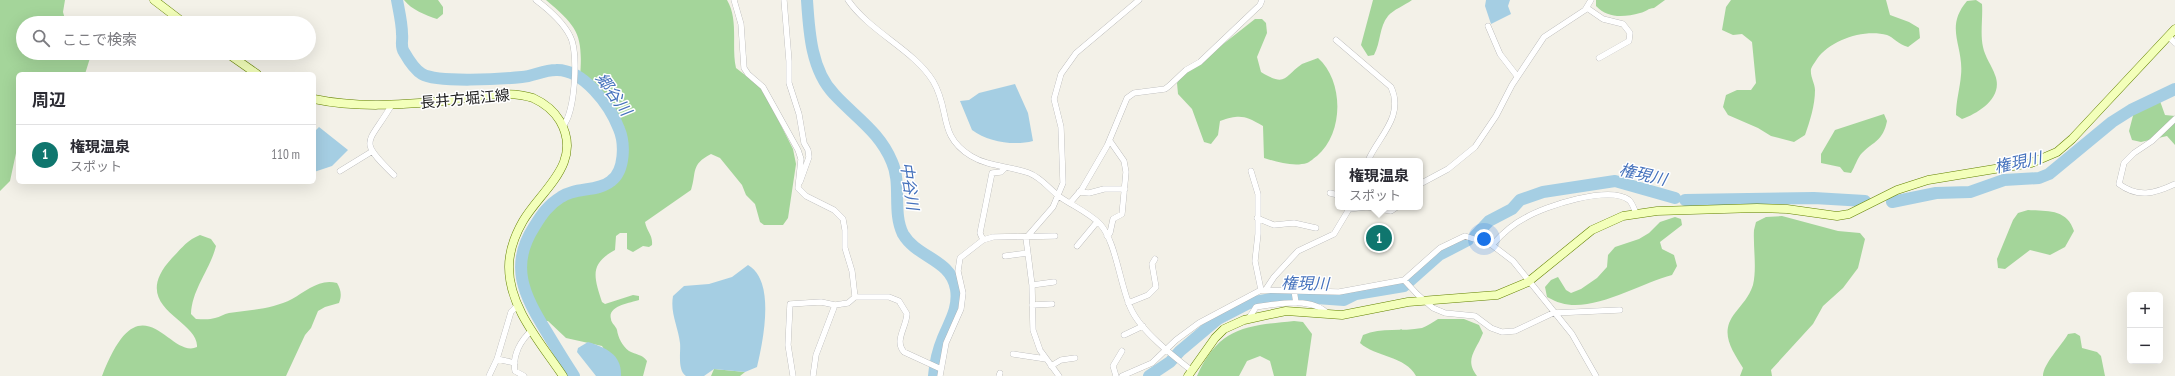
<!DOCTYPE html>
<html lang="ja">
<head>
<meta charset="utf-8">
<style>
	:root { --surface:#fff; --page:#f7f7f7; --text:#2b2b33; --muted:#7c7c81; --line:#e1e1e2; --accent:#0f766e }
	body { margin:0; font-family:"PT Sans Narrow","Noto Sans JP",sans-serif; background:var(--page); color:var(--text) }
	.controls { position:absolute; right:12px; bottom:12px; display:grid; overflow:hidden; border-radius:6px; box-shadow:0 4px 16px #0002 }
	.controls button { width:36px; height:36px; display:grid; place-items:center; padding:0; border:0; border-bottom:1px solid var(--line); background:var(--surface); color:var(--text); font:20px sans-serif }
	.you { position:absolute; left:1484px; top:239px; width:14px; height:14px; margin:-10px; border:3px solid #fff; border-radius:50%; background:#1a73e8; box-shadow:0 0 0 6px #1a73e833 }
	.badge { display:grid; place-items:center; width:26px; height:26px; border-radius:50%; background:var(--accent); color:#fff; font-size:13px; font-weight:700 }
	.pin { position:absolute; translate:-50% -50%; border:2px solid #fff; box-shadow:0 1px 4px #0006 }
	.popup { position:absolute; left:1335px; top:158px; width:88px; height:52px; box-sizing:border-box; display:grid; place-content:center; border-radius:6px; background:var(--surface); filter:drop-shadow(0 1px 3px #0005); font-size:13px; white-space:nowrap; color:var(--muted) }
	.popup b { font-size:15px; color:var(--text) }
	.popup::after { content:''; position:absolute; left:50%; top:100%; margin-left:-8px; border:8px solid transparent; border-top-color:var(--surface) }
	.list { margin:0; padding:0; list-style:none }
	h2 { display:flex; justify-content:space-between; align-items:center; height:52px; margin:0; padding:0 16px; font-size:17px }
	h2 small { font-size:13px; font-weight:400; color:var(--muted) }
	.list li { display:grid; grid-template-columns:26px 1fr auto; gap:12px; align-items:center; box-sizing:border-box; height:60px; padding:0 16px; border-top:1px solid var(--line) }
	.list b { display:block; font-size:15px; white-space:nowrap }
	.list p { margin:0; font-size:13px; white-space:nowrap; color:var(--muted) }
	.list em { font-size:13px; font-style:normal; color:var(--muted) }
	.icon { flex:none; width:22px; height:22px; fill:none; stroke:currentColor; stroke-width:2; stroke-linecap:round; stroke-linejoin:round }
	.map { position:relative; flex:none; width:2175px; height:376px; overflow:hidden }
	.search { position:absolute; background:var(--surface); box-shadow:0 4px 16px #0002; left:16px; top:16px; width:300px; height:44px; display:flex; align-items:center; gap:10px; box-sizing:border-box; padding:0 14px; border-radius:22px; color:var(--muted); font-size:15px }
	.panel { position:absolute; background:var(--surface); box-shadow:0 4px 16px #0002; left:16px; top:72px; width:300px; height:112px; border-radius:6px }
	.map>svg:first-child { display:block }
</style>
</head>
<body>
<div class="map">
<svg width="2175" height="376" viewBox="0 0 2175 376">
	<rect width="100%" height="100%" fill="#f3f1e8"/>
	<path fill="#a4d59a" d="M0 0H65L63 12 66 23H23V53H89L90 58 85 74H18V144L10 181 0 191Z
		M404 0H438L443 7V14L437 19C425 15 412 10 404 0Z
		M546 0H727C739 20 731 46 736 68L758 85 765 94 793 149 796 164 788 218 783 225H764L760 222 755 204 746 195 742 185 720 158 711 154C690 165 697 172 691 190L645 222C647 232 653 235 652 245L649 247 643 246 633 252 627 249V233H620L616 236 615 250C589 264 594 277 602 302L605 304 633 295 639 296V300C630 303 607 306 611 319 611 323 616 326 617 330 618 337 622 346 629 351 636 355 642 354 647 361L643 376H621L602 346 566 338 548 321H538L523 291 519 273 521 251 527 230 542 207 558 193 608 181 617 172 622 147 611 116 593 91 580 78C583 35 579 28 546 0Z
		M1373 0H1412C1405 5 1393 10 1388 16 1379 27 1381 42 1374 55L1368 56 1361 45Z
		M1596 0H1665L1654 8C1648 8 1646 12 1640 13 1625 17 1608 19 1596 6Z
		M1731 0H1886L1890 15 1909 22 1919 28 1920 38 1908 47C1898 44 1893 37 1887 35 1863 29 1831 40 1817 59 1815 62 1812 66 1811 69 1810 77 1815 83 1815 90 1815 105 1810 121 1805 135L1794 142 1771 136 1758 128 1728 115 1723 107 1726 95 1737 90H1751L1756 83 1752 42 1742 34 1733 35 1722 30 1726 7Z
		M1976 0 1982 4C1983 17 1980 34 1983 47 1985 57 1992 66 1995 75 2004 97 1979 113 1962 119L1956 115C1956 101 1960 88 1961 75 1964 45 1944 28 1967 1Z
		M1255 19H1262L1266 23 1267 33 1257 57 1261 72C1287 88 1284 76 1302 64 1307 62 1313 60 1318 58 1344 81 1344 133 1317 156 1314 158 1310 162 1307 163 1294 167 1277 162 1264 158L1263 126C1245 116 1241 114 1220 121L1218 135 1211 144 1204 142 1192 109 1178 94 1177 83 1183 73 1199 63Z
		M2153 98 2160 101 2165 115 2175 116V145L2167 136 2141 142 2132 140 2129 131 2135 108Z
		M1884 114 1887 121C1883 141 1874 141 1862 153 1857 158 1855 167 1851 173L1844 172 1840 167 1821 163V154L1835 130Z
		M2028 210C2048 211 2067 209 2074 231L2065 247 2050 255 2030 250 2005 269 1998 268 1997 259 2013 220 2018 213Z
		M1782 216 1838 231 1860 233 1865 239 1858 268 1843 288 1823 306 1813 324 1771 370 1772 376H1740L1743 368C1732 350 1719 333 1735 313 1742 304 1749 297 1753 285 1757 268 1753 247 1754 230L1756 222 1766 217Z
		M1675 217 1681 219 1682 225 1660 242 1662 249 1674 255 1677 266 1672 275C1641 283 1593 313 1561 303 1556 302 1552 299 1547 297L1545 287 1551 280 1558 277 1566 290 1571 293 1581 289 1597 278 1607 267 1608 255 1615 247 1639 239 1649 233 1660 222Z
		M200 235 211 239 216 246C210 270 192 289 191 314L196 319C202 319 209 320 215 318 220 317 224 314 229 313 250 310 273 309 292 299 306 291 320 278 337 283 341 290 342 295 339 303L325 307 318 311 311 328 305 335 286 376H102C141 274 169 360 197 347 199 319 126 308 172 258 181 249 187 240 200 235Z
		M1438 319H1464L1479 325 1483 333C1476 351 1464 359 1477 376H1416C1406 356 1375 357 1360 343L1363 335C1382 327 1402 332 1422 328 1427 326 1433 322 1438 319Z
		M1294 321 1303 322 1312 334 1306 376H1274L1270 361 1260 356 1247 361 1239 376H1197C1219 327 1246 326 1294 321Z
		M2075 333 2080 336 2082 348 2097 352 2101 356 2105 376H2043C2043 364 2062 345 2068 334Z
		M714 369 745 372 740 376H711Z"/>
	<path fill="#a5cee3" d="M1486 0H1510L1508 6 1511 14 1491 24 1485 6Z
		M1015 84 1028 113 1033 141C1014 146 988 142 972 130L960 101 969 100 979 93Z
		M319 127 348 150 332 166 314 172V132Z
		M748 265C776 281 763 341 757 367L745 372 714 369 704 376H686C677 370 681 352 680 343 678 326 670 313 673 296L684 286 709 284 732 277Z
		M588 342C607 348 622 355 621 376H596L577 352 578 348Z"/>
	<g fill="none" stroke-linecap="round" stroke-linejoin="round">
		<path stroke="#a5cee3" stroke-width="12" d="M397 0C399 11 402 23 402 34 403 41 400 46 404 52 408 59 415 70 422 74 437 83 502 79 522 77 533 76 544 70 556 70 583 69 610 105 619 129 625 143 625 171 611 181 598 192 575 187 561 197 548 205 542 214 534 227 509 266 524 295 546 331 555 346 564 361 574 376
			M807 0C809 31 811 70 834 94 855 117 880 132 892 162 902 184 892 212 903 234 917 258 951 259 956 289 959 308 950 321 943 338 938 350 935 363 934 376
			M1685 200 1814 198 1865 201
			M1892 202 1936 193 1970 192 2004 180 2039 178 2049 174 2112 122 2131 110 2175 89
			M1475 236 1489 221 1512 209 1520 200 1543 192 1615 181 1675 198
			M1149 376 1170 362 1180 351 1218 319 1249 303 1288 296 1344 300 1356 294 1404 286 1439 255 1468 240"/>
		<g stroke="#a9a9a9" stroke-width="6">
			<path id="street" d="M536 0C548 9 563 22 570 36 579 52 575 113 563 126
				M734 0 741 24 744 68 748 74 763 87 798 150 801 159 798 188 806 196 834 210 843 219 845 230V248L852 271 855 297
				M784 0 789 61V83L799 114 804 143 808 150 809 157 800 182
				M848 0C870 32 914 50 933 81 951 111 937 135 971 156 989 167 1010 166 1029 173 1042 178 1049 189 1060 197 1073 206 1088 212 1100 224 1116 241 1120 286 1131 309 1141 331 1173 356 1192 371
				M1587 8 1603 19 1623 24 1630 33 1629 41 1599 58
				M1488 26 1500 54 1517 76
				M2168 36 2175 43
				M1336 40 1391 87C1405 117 1377 138 1368 161
				M391 106C368 145 357 139 394 175
				M2175 119 2152 141 2134 153 2124 163 2119 184C2138 198 2154 194 2175 184
				M340 171 371 152
				M1251 171 1258 194V234L1255 261 1261 290
				M1420 184 1448 169 1475 147 1496 116 1512 85 1544 37 1585 10 1591 0
				M1079 192 1089 193 1104 189H1125
				M1330 193 1338 195
				M1070 203 1082 189 1107 146 1127 98 1134 93 1165 89 1169 86 1186 70 1200 62 1260 5 1262 0
				M1257 218 1274 225 1294 223 1316 228
				M1107 236 1110 233 1113 219 1122 214 1126 172 1124 161 1110 141
				M1026 238 1053 207 1063 183 1061 127 1054 99 1061 74 1076 53 1139 0
				M1026 238 1032 285 1033 330 1040 350 1059 376
				M983 240 980 233 992 173 1001 172 1005 168
				M1492 245C1501 235 1513 224 1525 218 1545 206 1609 185 1629 200 1633 204 1634 208 1636 214
				M1077 246 1097 222
				M1005 256 1028 253
				M1404 280 1417 294 1433 308 1445 313 1475 316 1491 328 1502 332 1515 331 1553 313 1620 310
				M1032 285 1054 282
				M1266 289 1274 277 1298 251 1334 234 1349 209 1367 207 1391 211 1397 207
				M1294 290 1296 303
				M1128 303 1148 295 1156 287 1152 264 1155 259
				M1032 305 1052 304
				M1249 318 1256 307C1276 304 1312 296 1328 314
				M1124 335 1143 326
				M1013 354 1046 359
				M497 359 511 312 518 305
				M1051 366 1061 360 1075 358
				M489 376 497 359 515 363
				M524 376 515 371C512 355 521 340 532 330
				M793 376 788 345 790 304 821 302 835 305 848 303 855 297H889L899 301 907 314C906 328 894 341 904 352L941 369
				M813 376 816 355 835 305
				M940 376 946 343 961 309 963 293 958 271 960 258 983 240 993 237 1055 236
				M999 376 1000 373
				M1116 376 1113 366 1122 351
				M1122 376 1152 363 1176 340 1199 323 1261 290 1339 292 1404 280 1440 248 1465 236 1492 245 1513 261 1572 334 1596 376"/>
		</g>
		<g stroke="#638200" stroke-width="9">
			<path id="secondary" d="M154 0 184 23
				M227 53 257 74
				M314 99C356 108 400 105 443 101 469 98 508 89 533 98 544 103 554 111 560 121 584 163 541 190 523 221 515 235 509 251 509 267 509 308 541 343 563 376
				M1188 376 1215 338 1224 329 1244 320 1286 311 1342 315 1408 302 1497 295 1528 282 1592 230 1623 216 1657 211 1757 208 1787 209 1837 216 1849 214 1897 190 1928 180 2031 163 2057 152 2072 139 2175 29"/>
		</g>
		<use href="#street" stroke="#fff" stroke-width="5.5"/>
		<use href="#secondary" stroke="#f3ffba" stroke-width="8"/>
	</g>
	<g text-anchor="middle" stroke-width="3" stroke-linejoin="round" paint-order="stroke">
		<g font-size="15" fill="#222" stroke="#fff">
			<text transform="translate(465 99) rotate(-5)" y="5">長井方堀江線</text>
		</g>
		<g font-size="16" font-style="italic" fill="#4471bc" stroke="#fff">
			<text transform="translate(614 94) rotate(54)" y="6">郷谷川</text>
			<text transform="translate(2018 162) rotate(-12)" y="6">権現川</text>
			<text transform="translate(1643 174) rotate(13)" y="6">権現川</text>
			<text transform="translate(910 186) rotate(82)" y="6">中谷川</text>
			<text transform="translate(1305 283) rotate(1)" y="6">権現川</text>
		</g>
	</g>
</svg>
<div class="controls">
<button>+</button>
<button>−</button>
</div>
<div class="you"></div>
<div class="pin badge" style="left:1379px;top:238px">1</div>
<div class="popup"><b>権現温泉</b>スポット</div>
<div class="search"><svg class="icon" aria-label="search" viewBox="0 0 24 24"><circle cx="10" cy="10" r="6"/><path d="M15 15l6 6"/></svg>ここで検索</div>
<section class="panel">
<h2>周辺<small></small></h2>
<ul class="list">
<li><span class="badge">1</span><div><b>権現温泉</b><p>スポット</p></div><em>110 m</em></li>
</ul>
</section>
</div>
</body>
</html>
